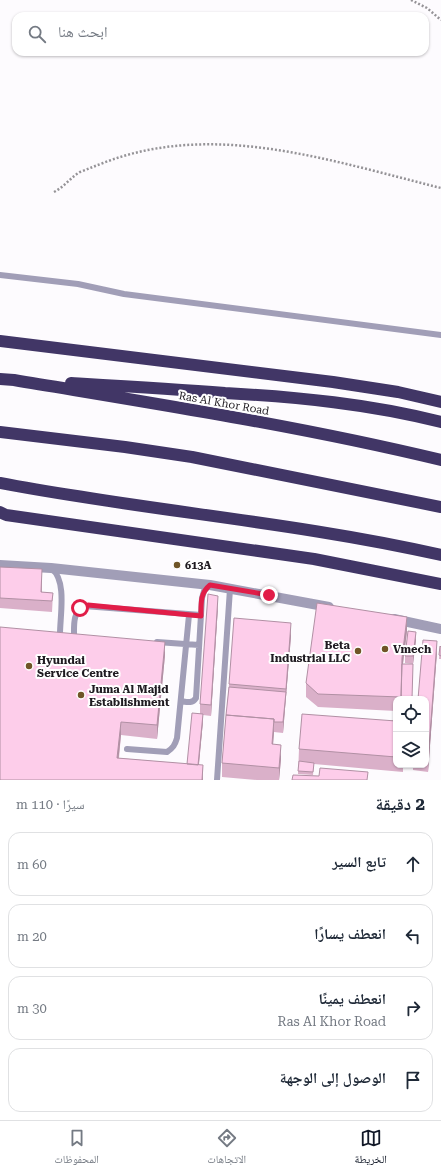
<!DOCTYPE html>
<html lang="ar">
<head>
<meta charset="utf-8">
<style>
	:root { --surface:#fff; --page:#f2f2f3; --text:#1f2937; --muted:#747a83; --line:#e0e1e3; --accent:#111827 }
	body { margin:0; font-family:"Roboto Serif","Noto Naskh Arabic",serif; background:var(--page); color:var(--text); direction:rtl }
	.controls { position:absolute; right:12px; bottom:12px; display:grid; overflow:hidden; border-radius:8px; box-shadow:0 1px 3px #0004 }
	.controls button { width:36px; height:36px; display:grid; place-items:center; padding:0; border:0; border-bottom:1px solid var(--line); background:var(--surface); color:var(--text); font:20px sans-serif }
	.stop { position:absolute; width:12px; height:12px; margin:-9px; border:3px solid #e11d48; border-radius:50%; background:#fff }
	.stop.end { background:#e11d48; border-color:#fff; box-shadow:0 1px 4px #0008 }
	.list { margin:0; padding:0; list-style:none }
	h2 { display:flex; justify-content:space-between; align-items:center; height:52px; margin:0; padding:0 16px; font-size:17px }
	h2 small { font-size:13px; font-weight:400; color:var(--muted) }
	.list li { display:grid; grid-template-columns:26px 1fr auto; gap:12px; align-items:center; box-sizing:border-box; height:64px; margin:0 8px 8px; padding:0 8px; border:1px solid var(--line); border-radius:12px }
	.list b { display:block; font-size:15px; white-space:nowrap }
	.list p { margin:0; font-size:13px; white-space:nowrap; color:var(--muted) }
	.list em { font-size:13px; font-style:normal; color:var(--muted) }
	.icon { flex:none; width:22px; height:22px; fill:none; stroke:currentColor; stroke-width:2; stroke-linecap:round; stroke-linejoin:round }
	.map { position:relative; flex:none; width:441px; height:780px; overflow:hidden; direction:ltr }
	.search { position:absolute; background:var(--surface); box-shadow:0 1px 3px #0004; left:12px; right:12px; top:12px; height:44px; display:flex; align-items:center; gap:10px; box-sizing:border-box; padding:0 14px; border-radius:12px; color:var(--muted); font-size:15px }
	.sheet { height:340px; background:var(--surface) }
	nav { display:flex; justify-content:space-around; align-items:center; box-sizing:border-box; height:56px; border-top:1px solid var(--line); background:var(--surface); font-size:11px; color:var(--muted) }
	nav a { display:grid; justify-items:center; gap:2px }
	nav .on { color:var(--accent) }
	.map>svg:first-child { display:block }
</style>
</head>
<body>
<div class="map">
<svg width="441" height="780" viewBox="0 0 441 780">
	<rect width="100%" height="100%" fill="#fdfbfe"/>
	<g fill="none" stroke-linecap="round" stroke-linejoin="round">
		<path stroke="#959397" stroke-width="2.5" stroke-dasharray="2 2" stroke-linecap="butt" d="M411 0 427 8 441 20
			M54 192C64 187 70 178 80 172 88 169 95 166 103 163 214 120 331 161 441 188"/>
		<path stroke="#a19eb7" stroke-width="6" d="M0 275 78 284 124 294 441 335
			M52 569C67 581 60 616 60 634
			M74 635C74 624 73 612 84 606L201 615
			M157 642 199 645
			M181 701C187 702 192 704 196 698L202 598 204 591 210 585
			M127 749 167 752C173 748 175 745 177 738L189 615
			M217 780 230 589"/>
		<path stroke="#a19eb7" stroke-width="10" d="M0 565 51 568 210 585 329 607
			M394 619 441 629"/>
		<path stroke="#413666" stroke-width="12" d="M0 341 333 382 398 392 441 402
			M0 379 14 380C157 404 300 426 441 460
			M71 383C122 386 174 389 225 393 298 397 370 404 441 422
			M0 432 125 447 192 457 441 507
			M0 483C146 511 296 522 441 555
			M0 512 6 515 314 559 441 584"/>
	</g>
	<path fill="#dab0c9" d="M0 567 42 580V592L53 593 52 612 0 608Z
		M218 606 211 716 203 715V721L199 765H203V780H0L165 655 157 739 121 735 119 758 187 764 200 714V704Z
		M407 631 403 664 412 699H396V711L318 707 306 697V683Z
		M291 636 283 733 274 732 273 744 281 759 279 780H257L222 777V763L229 684Z
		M416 640 413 664 405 663V656Z
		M440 646 441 647V659H439Z
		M437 652 428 772 413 770V765H426V699Z
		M396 721V765H403V772L314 764 313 775 298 774 299 749Z"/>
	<path fill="#b190a4" d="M42 569V580L41 603V592Z
		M218 596V606L211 716V705Z
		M407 617V631L402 671V658Z
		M291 623V636L283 733V722Z
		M416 632V640L413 664V656Z
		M437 641V652L428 772V761Z
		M165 642V655L157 739V725Z
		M203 714V721L198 773V765Z
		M274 719V732L272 758V744Z
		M121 722V735L117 772V758Z
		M281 745V759L279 780V768Z
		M203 765V780H202Z"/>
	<path fill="#fdcdea" stroke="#b190a4" d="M0 567 42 569 41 592 53 593 52 601 0 598Z
		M208 594 218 596 211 705 200 704Z
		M317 603 407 617 402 658 401 697 318 694 306 683Z
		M234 618 291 623 286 689 229 684Z
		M0 627 165 642 157 725 121 722 117 758 203 765 202 780H0Z
		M408 631 416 632 413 656H405Z
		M423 640 437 641 428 761H426V699H418Z
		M440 646 441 647V656L439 655Z
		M402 664H413L412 699H401Z
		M229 687 286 692 283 722H274V719L226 715Z
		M192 713 203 714 198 765 187 764Z
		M302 714 396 721V757L299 749Z
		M226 715 274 719 272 744 281 745 279 768 222 763Z
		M299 761 314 763 313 772 298 771Z
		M320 768 368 772 367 780H292L293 775 319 776Z"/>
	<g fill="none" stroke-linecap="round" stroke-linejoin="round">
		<path stroke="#e11d48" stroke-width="5" d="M80 608 88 605 201 616C201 604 200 593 210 585L269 595"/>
	</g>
	<g fill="#6f5527" stroke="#fff" stroke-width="1.5">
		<circle cx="177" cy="565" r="4"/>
		<circle cx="385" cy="649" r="4"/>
		<circle cx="358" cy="651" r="4"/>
		<circle cx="29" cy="666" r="4"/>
		<circle cx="81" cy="695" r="4"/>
	</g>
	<g text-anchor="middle" stroke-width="4" stroke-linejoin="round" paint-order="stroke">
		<g font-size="11" fill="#1f1b21" stroke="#fff">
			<text transform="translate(224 403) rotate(10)" y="4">Ras Al Khor Road</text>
		</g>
		<g font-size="11" font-weight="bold" fill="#1f1b21" stroke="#fff" text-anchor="start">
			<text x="185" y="569">613A</text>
			<text x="350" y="649" text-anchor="end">Beta<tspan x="350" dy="13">Industrial LLC</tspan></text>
			<text x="393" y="653">Vmech</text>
			<text x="37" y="664">Hyundai<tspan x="37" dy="13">Service Centre</tspan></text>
			<text x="89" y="693">Juma Al Majid<tspan x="89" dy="13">Establishment</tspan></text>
		</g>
	</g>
</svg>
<div class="controls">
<button><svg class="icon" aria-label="locate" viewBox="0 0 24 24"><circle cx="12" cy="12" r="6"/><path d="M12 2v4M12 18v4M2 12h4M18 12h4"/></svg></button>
<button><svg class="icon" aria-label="layers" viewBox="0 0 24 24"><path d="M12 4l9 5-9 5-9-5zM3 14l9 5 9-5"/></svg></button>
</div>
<div class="stop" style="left:80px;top:608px"></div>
<div class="stop end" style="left:269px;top:595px"></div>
<div class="search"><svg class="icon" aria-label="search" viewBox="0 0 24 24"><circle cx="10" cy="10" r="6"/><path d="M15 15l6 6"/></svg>ابحث هنا</div>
</div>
<section class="sheet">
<h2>2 دقيقة<small>سيرًا · 110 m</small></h2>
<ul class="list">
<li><svg class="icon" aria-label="ahead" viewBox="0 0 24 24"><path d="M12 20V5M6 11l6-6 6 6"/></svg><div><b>تابع السير</b></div><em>60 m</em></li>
<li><svg class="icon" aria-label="left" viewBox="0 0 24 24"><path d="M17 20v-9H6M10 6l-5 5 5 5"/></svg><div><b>انعطف يسارًا</b></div><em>20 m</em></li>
<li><svg class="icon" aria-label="right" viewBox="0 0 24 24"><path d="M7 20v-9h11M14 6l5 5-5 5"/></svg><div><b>انعطف يمينًا</b><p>Ras Al Khor Road</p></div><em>30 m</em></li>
<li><svg class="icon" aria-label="arrive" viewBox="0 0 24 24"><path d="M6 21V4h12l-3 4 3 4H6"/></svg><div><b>الوصول إلى الوجهة</b></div></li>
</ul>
</section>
<nav>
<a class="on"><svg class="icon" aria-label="map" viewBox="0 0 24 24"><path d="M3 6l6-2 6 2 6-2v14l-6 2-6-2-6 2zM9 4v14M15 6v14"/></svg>الخريطة</a>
<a><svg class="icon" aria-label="directions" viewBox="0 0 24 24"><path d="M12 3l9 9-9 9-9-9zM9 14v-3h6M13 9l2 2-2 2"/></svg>الاتجاهات</a>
<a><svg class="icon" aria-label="saved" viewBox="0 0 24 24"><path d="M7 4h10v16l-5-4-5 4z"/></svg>المحفوظات</a>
</nav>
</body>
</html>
